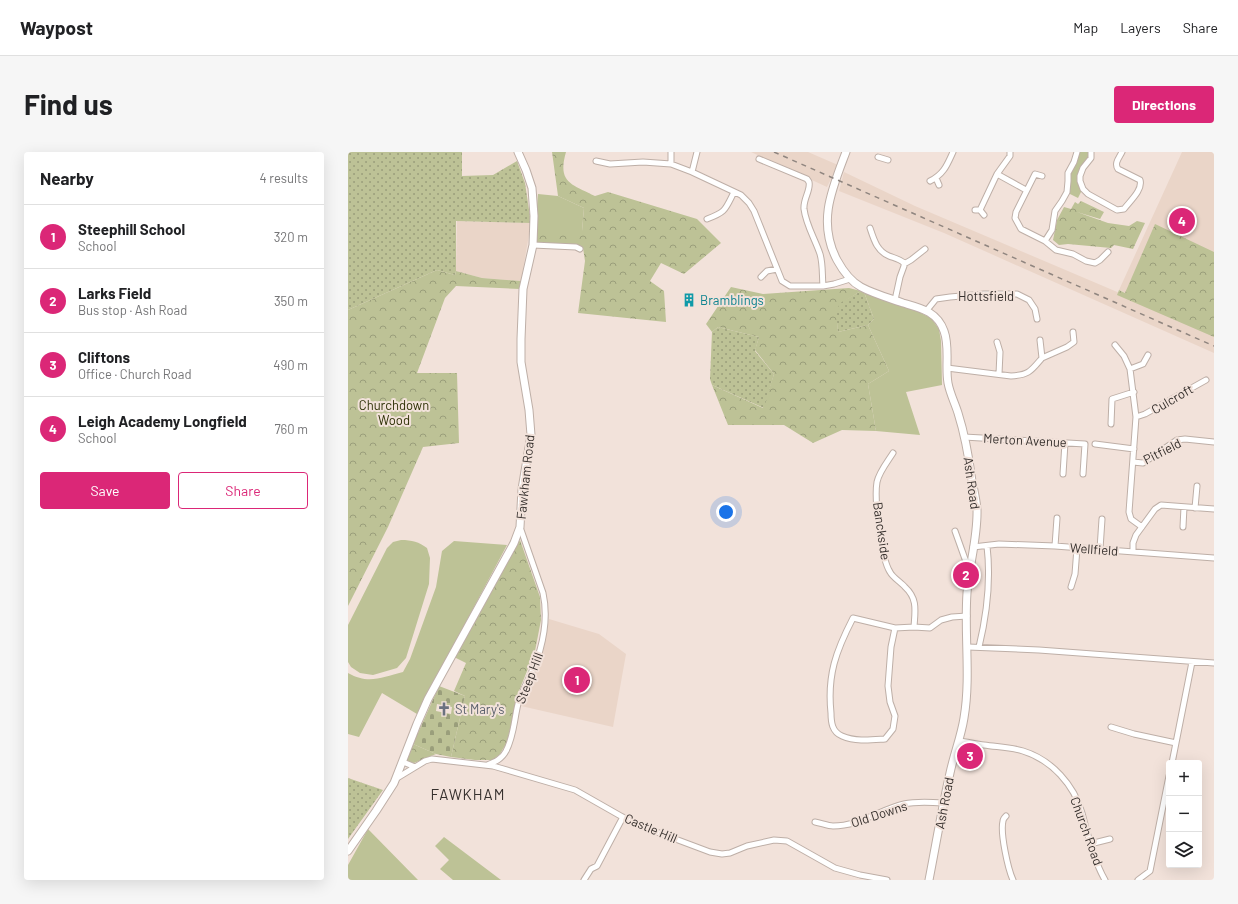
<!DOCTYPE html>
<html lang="en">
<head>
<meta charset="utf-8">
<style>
	:root { --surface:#fff; --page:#f6f6f6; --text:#202124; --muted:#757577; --line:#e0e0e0; --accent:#db2777 }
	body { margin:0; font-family:Barlow,sans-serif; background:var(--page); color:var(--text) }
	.controls { position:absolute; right:12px; bottom:12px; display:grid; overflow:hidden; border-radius:4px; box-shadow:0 4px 16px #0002 }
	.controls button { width:36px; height:36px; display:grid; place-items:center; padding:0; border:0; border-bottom:1px solid var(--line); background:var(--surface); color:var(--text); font:20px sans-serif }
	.you { position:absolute; left:378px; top:360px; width:14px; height:14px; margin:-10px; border:3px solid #fff; border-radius:50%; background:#1a73e8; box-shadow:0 0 0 6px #1a73e833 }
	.badge { display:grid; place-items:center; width:26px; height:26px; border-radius:50%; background:var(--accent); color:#fff; font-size:13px; font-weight:700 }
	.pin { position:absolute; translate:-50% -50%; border:2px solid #fff; box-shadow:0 1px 4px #0006 }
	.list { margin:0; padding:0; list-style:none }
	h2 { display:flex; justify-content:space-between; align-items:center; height:52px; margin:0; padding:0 16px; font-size:17px }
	h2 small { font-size:13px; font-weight:400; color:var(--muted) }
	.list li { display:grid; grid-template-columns:26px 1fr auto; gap:12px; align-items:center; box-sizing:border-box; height:64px; padding:0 16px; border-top:1px solid var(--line) }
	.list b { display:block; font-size:15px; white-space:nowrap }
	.list p { margin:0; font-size:13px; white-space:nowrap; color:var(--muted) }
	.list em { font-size:13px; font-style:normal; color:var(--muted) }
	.actions { display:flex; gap:8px; padding:12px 16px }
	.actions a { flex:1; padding:9px 0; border:1px solid var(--accent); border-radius:4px; text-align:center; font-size:14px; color:var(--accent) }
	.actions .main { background:var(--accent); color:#fff }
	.icon { flex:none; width:22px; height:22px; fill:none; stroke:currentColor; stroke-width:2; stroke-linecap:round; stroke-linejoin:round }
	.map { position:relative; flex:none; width:866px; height:728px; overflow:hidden; border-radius:4px }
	header { display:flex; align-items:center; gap:24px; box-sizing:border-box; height:56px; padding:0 20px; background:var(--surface); border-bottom:1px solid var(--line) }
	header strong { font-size:19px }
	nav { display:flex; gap:22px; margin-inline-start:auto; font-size:14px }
	.intro { display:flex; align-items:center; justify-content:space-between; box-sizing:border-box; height:96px; padding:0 24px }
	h1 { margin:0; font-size:28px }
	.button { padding:10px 18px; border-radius:4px; background:var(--accent); color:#fff; font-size:14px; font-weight:700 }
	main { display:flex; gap:24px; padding:0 24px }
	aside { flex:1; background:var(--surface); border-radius:4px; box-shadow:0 4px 16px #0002 }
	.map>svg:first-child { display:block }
</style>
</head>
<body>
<header>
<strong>Waypost</strong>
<nav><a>Map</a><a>Layers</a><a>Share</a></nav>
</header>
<div class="intro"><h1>Find us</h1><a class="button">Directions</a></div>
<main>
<aside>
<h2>Nearby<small>4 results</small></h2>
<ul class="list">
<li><span class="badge">1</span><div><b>Steephill School</b><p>School</p></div><em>320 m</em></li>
<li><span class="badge">2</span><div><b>Larks Field</b><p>Bus stop · Ash Road</p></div><em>350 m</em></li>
<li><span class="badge">3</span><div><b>Cliftons</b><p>Office · Church Road</p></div><em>490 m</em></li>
<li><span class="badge">4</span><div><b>Leigh Academy Longfield</b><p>School</p></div><em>760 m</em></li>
</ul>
<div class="actions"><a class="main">Save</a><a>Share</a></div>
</aside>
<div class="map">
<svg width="866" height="728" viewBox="0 0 866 728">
	<defs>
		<pattern id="forest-crowns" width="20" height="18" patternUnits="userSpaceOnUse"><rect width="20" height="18" fill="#bdc296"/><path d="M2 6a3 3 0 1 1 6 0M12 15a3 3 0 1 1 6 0" fill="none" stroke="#9a9e7b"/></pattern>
		<pattern id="cemetery-stones" width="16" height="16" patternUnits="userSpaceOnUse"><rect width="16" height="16" fill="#bdc296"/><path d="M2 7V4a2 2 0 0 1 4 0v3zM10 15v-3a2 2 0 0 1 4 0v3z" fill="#9a9e7b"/></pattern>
		<pattern id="garden-dots" width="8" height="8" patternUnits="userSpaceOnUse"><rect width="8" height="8" fill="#bdc296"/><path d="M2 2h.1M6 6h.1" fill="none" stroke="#9a9e7b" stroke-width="1.8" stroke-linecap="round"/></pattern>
	</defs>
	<rect width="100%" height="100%" fill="#f2e2da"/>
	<path fill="#ead5c8" d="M403 0H460L490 13 479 35Z
		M834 0H866V180L771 138Z
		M496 20 567 54 821 162 866 183V201L596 81 491 39Z
		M109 69 183 71 173 129 134 126 108 119Z
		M201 467 251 482 278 502 265 575 173 554 195 501Z"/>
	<path fill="#bdc296" d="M731 0H742V4L733 16 734 38 730 46 720 41 721 22 728 12Z
		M190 42 210 44 236 56 234 79H187Z
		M516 140 571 160 583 166 591 177 593 189 594 233 558 240 572 283 528 279 520 232 541 219 520 173 526 167Z
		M53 388C64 388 71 390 79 396L82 406 81 432 58 506 49 516 25 523 12 521 3 515 0 510V473L39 396 45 390Z
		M106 389 159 393 69 562 34 541 11 585 0 582V521C21 533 34 525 55 520L62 507 88 435 94 399Z
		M20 677 70 728H0V713Z
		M96 685 153 728H105L92 717 101 708 87 694Z"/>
	<path fill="url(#forest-crowns)" d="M204 0H218C209 31 224 32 247 44L260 40 349 67 373 91 336 122 313 111 302 129 316 139 318 170 230 161 237 109 235 96 228 93 188 90 187 79H234L236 56 210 44Z
		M733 49 756 60 752 67 729 60 760 71 781 74 789 69 797 71 785 97 766 93 763 96 720 92 711 93 705 88 709 68 716 55 723 57 727 50 730 52Z
		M807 72 866 100V185L769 143 771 138 777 141Z
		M89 118 107 123 108 119 134 126 173 129 172 137 108 134 97 146 69 221H109L111 291 75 295 40 375 0 454V158Z
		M383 135 415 142 501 136 513 139C489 154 488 151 490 180L520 173 541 219 520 232 528 279 494 278 465 291 436 273H380L364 233 415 256 426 222 407 198 411 185 370 175 364 180 358 172Z
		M172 388 192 445 193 468 187 499 171 539 159 590 152 602 145 608H127L103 605 117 544 106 539 118 511 106 505Z
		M65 592 88 602 66 611 58 609Z"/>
	<path fill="url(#cemetery-stones)" fill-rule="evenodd" d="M91 534 117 544 103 605 88 602 65 592ZM89 552 104 555 103 562 88 559Z"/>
	<path fill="url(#garden-dots)" d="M0 0H114V24L145 23 169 9 177 31 183 71 108 69V119L107 123 89 118 0 158Z
		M513 139 516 140 526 167 520 173 490 180 488 160 492 151Z
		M370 175 411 185 407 199 426 222 416 256 364 233 362 227 364 180Z
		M0 626 35 638 0 687Z"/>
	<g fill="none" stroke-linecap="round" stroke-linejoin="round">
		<g stroke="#beafa7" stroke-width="7">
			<path id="street" d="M323 0V12
				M743 0V6L735 16 732 24V29L735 37 740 42 769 58 776 57C782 49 795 38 792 28L770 17C766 11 771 6 774 0
				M530 5 540 8
				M411 7 459 27 461 30C463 38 455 47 456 57 458 73 467 87 472 102 475 112 474 123 475 134
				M248 9 262 12 295 10 323 12 344 20 393 43 401 51 406 59 434 129 442 134H475L486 132 502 127
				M344 20 349 0
				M649 22 678 38
				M694 24 687 22 668 60 667 66 673 77 697 89 708 98 725 102 738 109 747 111 752 108 760 100
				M588 26 591 33
				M582 29C596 22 599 13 605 0
				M627 58H632L636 63
				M632 58 649 22 662 4V0
				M359 67C378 60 377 58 386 40
				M522 76C526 88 529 99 541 104 546 106 552 107 556 111V114L552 125 547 148
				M697 89 704 78 707 59 714 49 719 40 720 29V21L726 10 729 0
				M185 93 228 95 232 97
				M556 112 563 108 577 97
				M413 125 419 119 429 117
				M579 158 588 147 602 145 636 142H669L681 148 687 157 689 167
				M649 190 652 200 651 222
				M767 193 776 204 782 217 788 265 781 360 783 367 794 375
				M694 206 719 195 726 190 725 180
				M599 216 663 224C681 223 683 219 694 206L692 188
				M782 217 795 212 800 203
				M788 265 797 262 858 228
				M763 272 764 247 786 240
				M616 285 737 292 735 322
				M747 292 786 297
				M545 301C540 309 531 320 529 330 526 347 533 406 542 420 545 426 553 430 557 435 570 447 567 459 566 475
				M785 310 795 311 829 288 837 287 866 290
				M715 322 717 291
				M847 356 849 334
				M835 375 836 355
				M607 379 617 407 622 416
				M707 394 709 366
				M625 395 651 392 707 394 866 406
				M752 397 754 367
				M785 400V391L788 383 807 357 813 353 866 357
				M723 435 727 422 729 396
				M547 476 543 495 540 534 542 550 547 564 545 577 537 587C523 588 508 590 494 584 484 580 483 570 483 561 479 523 488 499 505 466L547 476 566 475 582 476 593 468 604 465 619 464
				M620 495 691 498 866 511
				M631 495C639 462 643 428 639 394
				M763 575 786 582 828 591
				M611 589C619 590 628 592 636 593 649 595 662 595 675 599 704 608 726 633 734 661 740 683 746 709 757 728
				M55 610 67 615
				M824 611 844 510
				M139 613C147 610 154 607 158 599 166 584 166 568 170 552 176 533 187 517 192 498 197 480 199 459 195 441L172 375
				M49 626 77 609 84 607 145 614 227 638 278 667 306 679 362 700 374 702 382 701 399 694 426 688 439 689 487 716 512 723 539 728
				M658 664C657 665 655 668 655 669 652 681 660 717 665 728
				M467 670C473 671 480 674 485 674 511 674 531 658 556 652 569 649 582 650 595 651
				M742 692 762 687
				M236 728 243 717 249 714 275 665
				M790 728 802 719 821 624"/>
		</g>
		<g stroke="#beafa7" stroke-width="9">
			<path id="secondary" d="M498 0C484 37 469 70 489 108 495 119 502 129 513 135 526 142 541 146 555 151 572 156 589 159 596 179 602 195 597 214 600 231 602 242 607 251 610 261 617 283 621 306 624 329 626 338 628 347 629 357 630 385 621 413 619 441 616 482 623 525 616 566 613 585 606 602 602 621 594 656 588 692 581 728
				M0 699 28 659 46 631 69 572 80 547 166 391 172 375 174 337 183 283 181 258 173 210V187L175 137 185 93 186 64 184 36 178 18 170 0"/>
		</g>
		<use href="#street" stroke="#fff" stroke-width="5"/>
		<use href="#secondary" stroke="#fff" stroke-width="7"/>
		<path stroke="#8f857f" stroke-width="1.5" stroke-dasharray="5 5" stroke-linecap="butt" d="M426 0 866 194"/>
	</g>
	<defs>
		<g id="building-bare" transform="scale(1.08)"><path d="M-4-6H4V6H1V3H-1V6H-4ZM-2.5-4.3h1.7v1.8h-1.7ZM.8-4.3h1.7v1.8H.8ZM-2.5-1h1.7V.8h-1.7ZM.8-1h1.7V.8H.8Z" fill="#0f9aa8" stroke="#f2e2da" stroke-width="2.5" paint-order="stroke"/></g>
		<g id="church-bare" transform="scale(1.08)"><path d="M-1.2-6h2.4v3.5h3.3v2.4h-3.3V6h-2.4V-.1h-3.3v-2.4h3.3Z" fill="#6b7280" stroke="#f2e2da" stroke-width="2.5" paint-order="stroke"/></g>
	</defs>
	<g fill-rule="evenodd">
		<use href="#building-bare" x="341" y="148"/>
		<use href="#church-bare" x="96" y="557"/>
	</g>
	<g text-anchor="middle" stroke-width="4" stroke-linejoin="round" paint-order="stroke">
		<g font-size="13" fill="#36302d" stroke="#f2e2da">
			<text x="638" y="149">Hottsfield</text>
			<text transform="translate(824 247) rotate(-30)" y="5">Culcroft</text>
			<text transform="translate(677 288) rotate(3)" y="5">Merton Avenue</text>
			<text transform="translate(814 299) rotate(-27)" y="5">Pitfield</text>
			<text transform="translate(177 325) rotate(-84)" y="5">Fawkham Road</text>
			<text transform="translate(624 331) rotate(82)" y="5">Ash Road</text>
			<text transform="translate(534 379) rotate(82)" y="5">Banckside</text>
			<text transform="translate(746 397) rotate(4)" y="5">Wellfield</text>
			<text transform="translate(181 526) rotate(-69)" y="5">Steep Hill</text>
			<text transform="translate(596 651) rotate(-79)" y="5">Ash Road</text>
			<text transform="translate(531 662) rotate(-18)" y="5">Old Downs</text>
			<text transform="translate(303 676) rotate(23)" y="5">Castle Hill</text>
			<text transform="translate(739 679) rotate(70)" y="5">Church Road</text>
		</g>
		<g font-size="13" fill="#0d838f" stroke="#f2e2da" text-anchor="start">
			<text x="352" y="153">Bramblings</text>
		</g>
		<g font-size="13" fill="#2f3207" stroke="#f2e2da">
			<text x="46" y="258">Churchdown<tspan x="46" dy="15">Wood</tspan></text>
		</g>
		<g font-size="13" fill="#5b616d" stroke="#f2e2da" text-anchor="start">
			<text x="107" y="562">St Mary's</text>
		</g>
		<g font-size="15" letter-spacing="1" fill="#36302d" stroke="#f2e2da">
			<text x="120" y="648">FAWKHAM</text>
		</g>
	</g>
</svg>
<div class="controls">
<button>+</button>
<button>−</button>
<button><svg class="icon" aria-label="layers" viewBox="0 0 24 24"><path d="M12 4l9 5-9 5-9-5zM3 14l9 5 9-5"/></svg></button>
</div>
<div class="you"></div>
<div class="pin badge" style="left:229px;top:528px">1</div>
<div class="pin badge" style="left:618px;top:423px">2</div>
<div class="pin badge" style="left:622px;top:604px">3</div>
<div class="pin badge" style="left:834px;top:69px">4</div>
</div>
</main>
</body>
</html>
